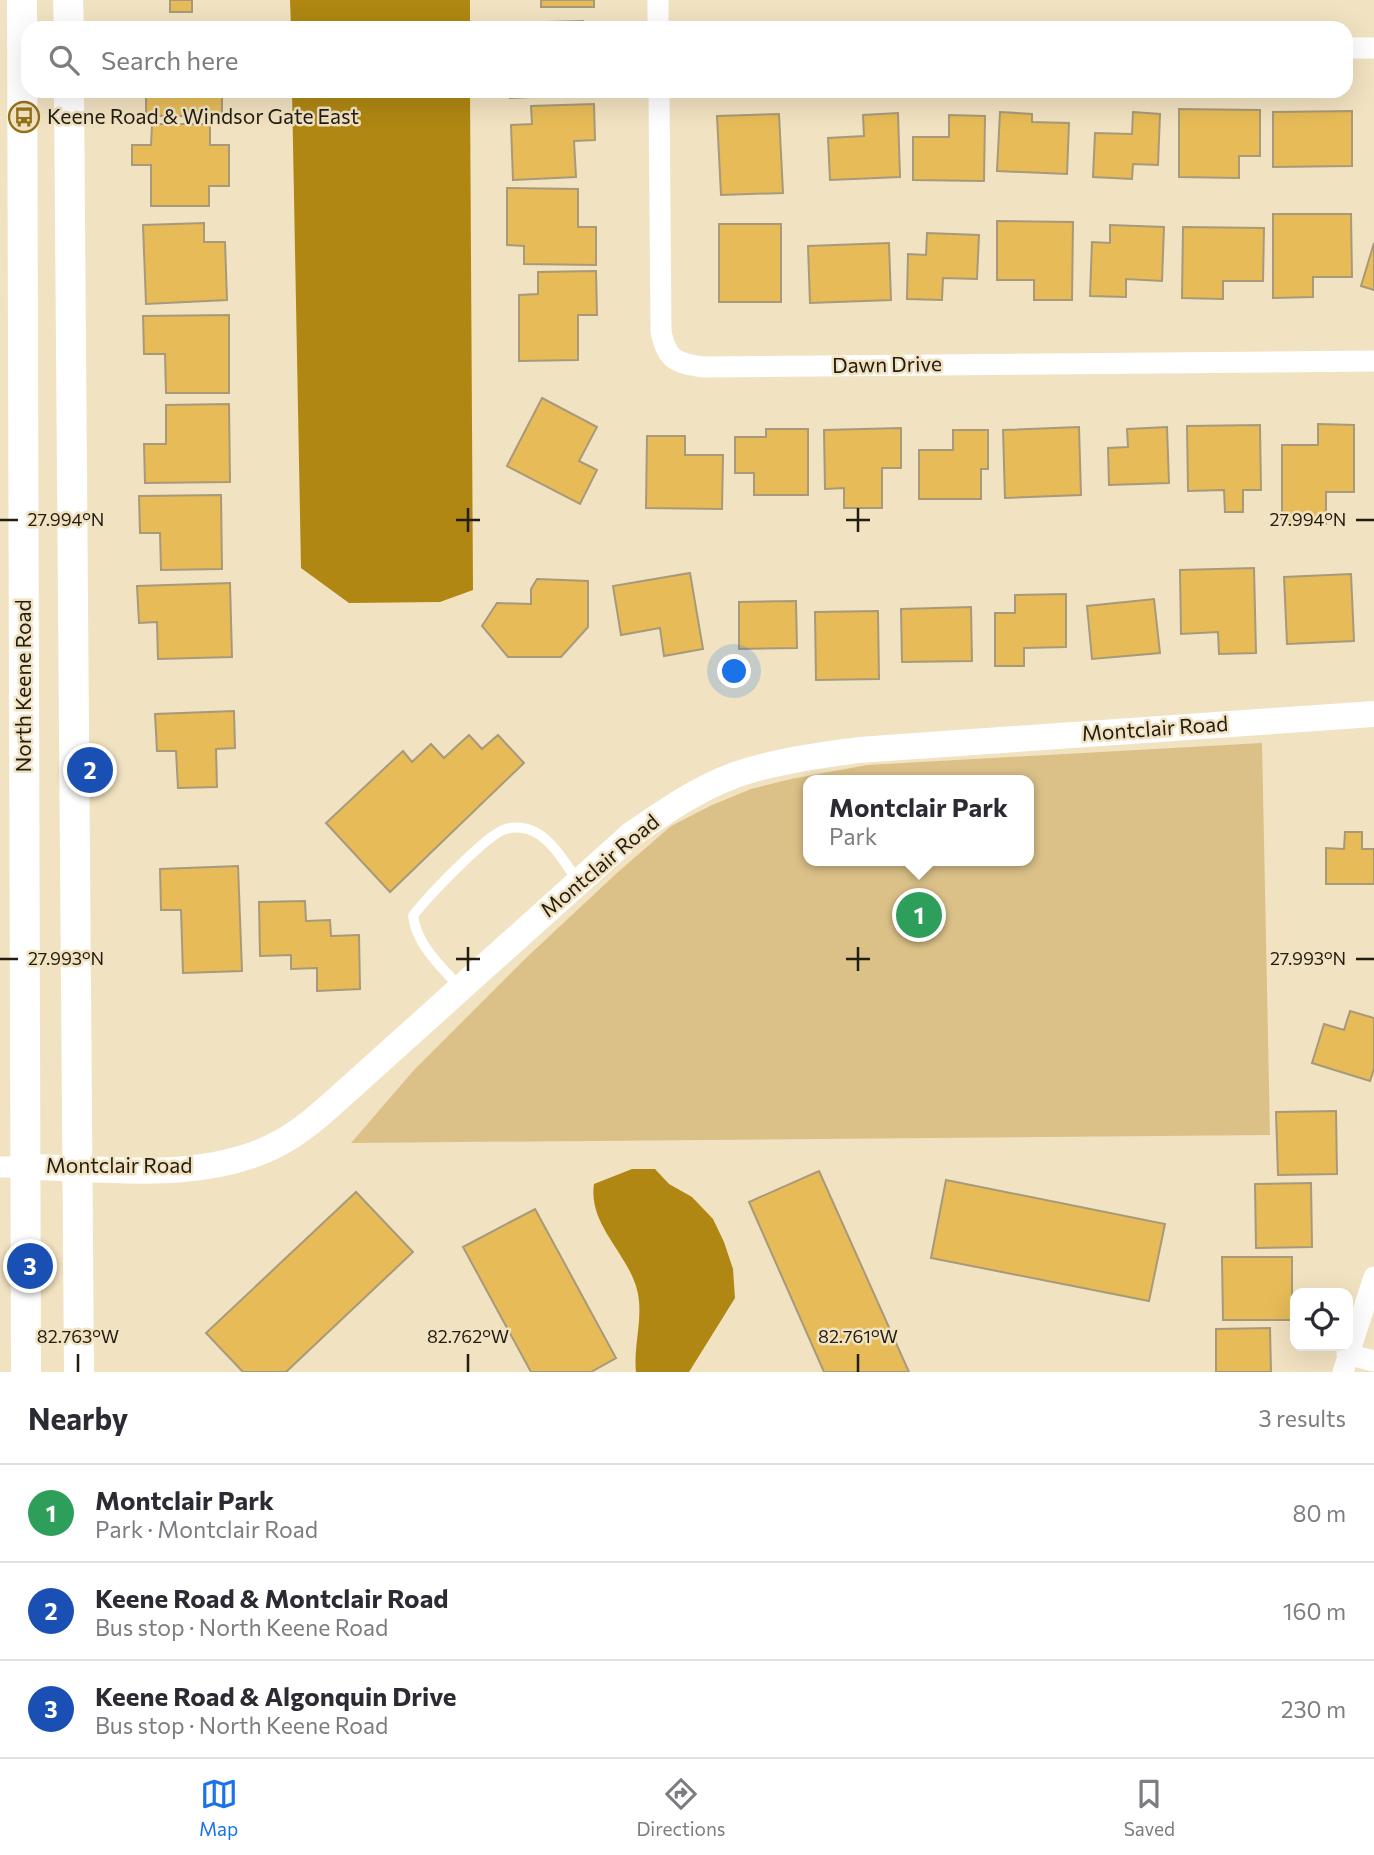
<!DOCTYPE html>
<html lang="en">
<head>
<meta charset="utf-8">
<style>
	:root { --surface:#fff; --page:#f2f2f3; --text:#2b2b33; --muted:#7c7c81; --line:#e1e1e2; --accent:#1a73e8 }
	body { margin:0; font-family:Commissioner,sans-serif; background:var(--page); color:var(--text) }
	.controls { position:absolute; right:21px; bottom:21px; display:grid; overflow:hidden; border-radius:14px; box-shadow:0 7px 28px #0002 }
	.controls button { width:63px; height:63px; display:grid; place-items:center; padding:0; border:0; border-bottom:2px solid var(--line); background:var(--surface); color:var(--text); font:35px sans-serif }
	.you { position:absolute; left:735px; top:672px; width:24px; height:24px; margin:-18px; border:5px solid #fff; border-radius:50%; background:#1a73e8; box-shadow:0 0 0 10px #1a73e833 }
	.badge { display:grid; place-items:center; width:46px; height:46px; border-radius:50%; background:var(--accent); color:#fff; font-size:23px; font-weight:700 }
	.pin { position:absolute; translate:-50% -50%; border:4px solid #fff; box-shadow:0 2px 7px #0006 }
	.popup { position:absolute; left:803px; top:775px; width:231px; height:91px; box-sizing:border-box; display:grid; place-content:center; border-radius:14px; background:var(--surface); filter:drop-shadow(0 2px 5px #0005); font-size:23px; white-space:nowrap; color:var(--muted) }
	.popup b { font-size:26px; color:var(--text) }
	.popup::after { content:''; position:absolute; left:50%; top:100%; margin-left:-14px; border:14px solid transparent; border-top-color:var(--surface) }
	.list { margin:0; padding:0; list-style:none }
	h2 { display:flex; justify-content:space-between; align-items:center; height:91px; margin:0; padding:0 28px; font-size:30px }
	h2 small { font-size:23px; font-weight:400; color:var(--muted) }
	.list li { display:grid; grid-template-columns:46px 1fr auto; gap:21px; align-items:center; box-sizing:border-box; height:98px; padding:0 28px; border-top:2px solid var(--line) }
	.list b { display:block; font-size:26px; white-space:nowrap }
	.list p { margin:0; font-size:23px; white-space:nowrap; color:var(--muted) }
	.list em { font-size:23px; font-style:normal; color:var(--muted) }
	.icon { flex:none; width:38px; height:38px; fill:none; stroke:currentColor; stroke-width:2; stroke-linecap:round; stroke-linejoin:round }
	.map { position:relative; flex:none; width:1374px; height:1372px; overflow:hidden }
	.search { position:absolute; background:var(--surface); box-shadow:0 7px 28px #0002; left:21px; right:21px; top:21px; height:77px; display:flex; align-items:center; gap:18px; box-sizing:border-box; padding:0 24px; border-radius:21px; color:var(--muted); font-size:26px }
	.sheet { height:385px; background:var(--surface) }
	nav { display:flex; justify-content:space-around; align-items:center; box-sizing:border-box; height:98px; border-top:2px solid var(--line); background:var(--surface); font-size:19px; color:var(--muted) }
	nav a { display:grid; justify-items:center; gap:4px }
	nav .on { color:var(--accent) }
	.map>svg:first-child { display:block }
</style>
</head>
<body>
<div class="map">
<svg width="1374" height="1372" viewBox="0 0 1374 1372">
	<rect width="100%" height="100%" fill="#f1e2c1"/>
	<path fill="#dbc188" fill-rule="evenodd" d="M1262 743 1270 1135 351 1143 414 1070 527 957 618 872 671 826 712 805 751 789 791 779 867 765ZM1029 780V861H809V780Z"/>
	<path fill="#af8712" d="M290 0H470V28H291Z
		M292 91H470L473 590 440 602 349 603 301 568Z
		M632 1169H655L669 1184 692 1197 713 1219 724 1242 733 1269 735 1298 689 1372H636C633 1344 645 1314 636 1286 625 1251 588 1223 594 1184Z"/>
	<path fill="#e7bc58" stroke="#a8997a" stroke-width="2" d="M170 0H192V12H170Z
		M541 0H594V7H541Z
		M583 21V28H508V23Z
		M146 91H222V116H146Z
		M510 91H596V94L510 98Z
		M594 104 595 140 574 141 576 177 513 180 511 125 532 124 531 106Z
		M1179 109 1260 110V156H1239V178L1179 177Z
		M1352 111V166L1273 167V112Z
		M1000 112 1032 114V122L1069 123 1067 174 997 171Z
		M1133 112 1160 114 1158 165 1133 164 1132 179 1093 177 1095 133 1132 134Z
		M898 113 900 177 830 180 828 138 864 136 863 115Z
		M779 114 783 193 721 195 717 116Z
		M949 115 985 116 984 181 913 180V137H949Z
		M152 124H210V145H229V186H209V206H151V165H132V145H151Z
		M507 188 578 189V227H596V265L524 264V246L507 245Z
		M1273 214H1351L1352 277H1313V297L1273 298Z
		M997 221 1073 222 1072 300H1034V280H997Z
		M204 223V242H225L227 300 146 304 143 225Z
		M719 224H781V302H719Z
		M1110 225 1164 227 1162 281 1126 279V297L1090 296 1092 242 1110 243Z
		M1183 227 1264 228 1263 281H1223V299L1182 298Z
		M927 233 979 235 977 279 943 278 942 300 907 299 908 254 926 255Z
		M889 243 891 300 810 303 808 246Z
		M1374 243V290L1361 286Z
		M596 271 597 315H578V360L519 361V295L538 294V272Z
		M229 315V393H166L165 354H144L143 316Z
		M542 398 597 427 579 461 597 470 580 504 507 466Z
		M229 404 230 482 145 483 144 444H166V405Z
		M1318 424 1354 425V492H1326V524H1282V445H1318Z
		M1260 425 1261 490H1243V512H1225L1224 490 1188 491 1187 426Z
		M1079 427 1081 495 1005 498 1003 430Z
		M1167 427 1169 483 1109 485 1108 448 1128 447 1127 429Z
		M901 428V468H882V508H844V488L825 489 824 430Z
		M766 429H808V495H754V473H735V437H766Z
		M953 430H988V469H981V499H919V450H953Z
		M647 436H685V455H723L722 509 646 508Z
		M221 495 222 569 161 570 160 533H140L139 496Z
		M1254 568 1256 653 1219 654 1218 632 1181 634 1180 570Z
		M690 573 703 649 664 656 660 628 621 635 613 586Z
		M1351 574 1354 641 1287 644 1284 577Z
		M537 579 588 581V627L561 657H508L482 626 497 603 531 604V589Z
		M230 583 232 657 158 659 157 622 139 623 137 586Z
		M1066 594V647L1024 648V666H995V613H1015V595Z
		M1154 599 1160 653 1092 659 1087 606Z
		M796 601 797 648 739 649V602Z
		M971 607 972 661 902 662 901 609Z
		M878 611 879 679 816 680 815 612Z
		M234 711 235 748 216 749 217 787 178 788 176 751H157L155 714Z
		M469 735 482 749 498 735 524 763 390 892 326 823 403 751 412 762 431 744 444 758Z
		M1345 832H1362V849H1374V884H1326V848L1344 849Z
		M238 866 242 971 183 973 181 910H161L160 869Z
		M305 901 306 921 330 920 331 936 359 935 360 989 317 991V968L291 969V955L260 956 259 902Z
		M1350 1011 1374 1018V1069L1370 1081 1312 1063 1324 1024 1344 1030Z
		M1336 1111 1337 1174 1278 1175 1276 1112Z
		M819 1171 909 1372H824L749 1202Z
		M946 1180 1165 1224 1149 1301 931 1258Z
		M1311 1183 1312 1247 1256 1248 1255 1184Z
		M356 1192 413 1252 286 1372H243L206 1333Z
		M535 1209 616 1358 591 1372H531L463 1247Z
		M1222 1257H1292V1320H1223Z
		M1270 1328 1271 1372H1216V1329Z"/>
	<g fill="none" stroke-linecap="round" stroke-linejoin="round">
		<path stroke="#fff" stroke-width="10" d="M461 989C442 967 417 946 413 916 426 898 484 838 503 830 513 826 526 827 535 832 553 841 566 865 578 881"/>
		<path stroke="#fff" stroke-width="21" d="M658 0V28
			M1346 48H1374
			M659 91 661 331C666 359 675 363 703 367L1374 361
			M0 1167H26
			M1347 1354 1374 1361
			M1343 1372 1374 1277"/>
		<path stroke="#fff" stroke-width="26" d="M26 1167C106 1168 199 1183 274 1146 300 1133 321 1114 342 1095L631 835C664 812 697 789 735 775 775 761 817 756 859 750L1374 714"/>
		<path stroke="#fff" stroke-width="30" d="M22 0 26 1372
			M68 0 69 28
			M69 91 79 1372"/>
	</g>
	<path fill="none" stroke="#231d11" stroke-width="2.5" d="M468 508V532M858 508V532M0 520H18M456 520H480M846 520H870M1356 520H1374M468 947V971M858 947V971M0 959H18M456 959H480M846 959H870M1356 959H1374M78 1354V1372M468 1354V1372M858 1354V1372"/>
	<defs>
		<g id="bus-ring" transform="scale(1.575)"><circle r="9.5" fill="#f1e2c1" stroke="#937118" stroke-width="1.5"/><path d="M-5-6H5V4H4V6H2V4H-2V6H-4V4H-5ZM-3.5-4V0h7V-4ZM-3.5 1.2v1.5H-2V1.2ZM2 1.2v1.5H3.5V1.2Z" fill="#937118"/></g>
	</defs>
	<g fill-rule="evenodd">
		<use href="#bus-ring" x="24" y="117"/>
	</g>
	<g text-anchor="middle" stroke-width="5" stroke-linejoin="round" paint-order="stroke">
		<g font-size="21" fill="#231d11" stroke="#f1e2c1" text-anchor="start">
			<text x="47" y="124">Keene Road &amp; Windsor Gate East</text>
		</g>
		<g font-size="21" fill="#231d11" stroke="#f1e2c1">
			<text transform="translate(887 365) rotate(-1)" y="7">Dawn Drive</text>
			<text transform="translate(24 686) rotate(-90)" y="7">North Keene Road</text>
			<text transform="translate(1155 729) rotate(-4)" y="7">Montclair Road</text>
			<text transform="translate(600 866) rotate(-40)" y="7">Montclair Road</text>
			<text x="119" y="1173">Montclair Road</text>
		</g>
	</g>
	<g font-size="18" text-anchor="middle" fill="#231d11" stroke="#f1e2c1" stroke-width="5" stroke-linejoin="round" paint-order="stroke">
		<text x="66" y="526">27.994°N</text>
		<text x="1308" y="526">27.994°N</text>
		<text x="66" y="965">27.993°N</text>
		<text x="1308" y="965">27.993°N</text>
		<text x="78" y="1343">82.763°W</text>
		<text x="468" y="1343">82.762°W</text>
		<text x="858" y="1343">82.761°W</text>
	</g>
</svg>
<div class="controls">
<button><svg class="icon" aria-label="locate" viewBox="0 0 24 24"><circle cx="12" cy="12" r="6"/><path d="M12 2v4M12 18v4M2 12h4M18 12h4"/></svg></button>
</div>
<div class="you"></div>
<div class="pin badge" style="left:919px;top:915px;background:#2e9e5b">1</div>
<div class="popup"><b>Montclair Park</b>Park</div>
<div class="pin badge" style="left:90px;top:770px;background:#1a4fb4">2</div>
<div class="pin badge" style="left:30px;top:1266px;background:#1a4fb4">3</div>
<div class="search"><svg class="icon" aria-label="search" viewBox="0 0 24 24"><circle cx="10" cy="10" r="6"/><path d="M15 15l6 6"/></svg>Search here</div>
</div>
<section class="sheet">
<h2>Nearby<small>3 results</small></h2>
<ul class="list">
<li><span class="badge" style="background:#2e9e5b">1</span><div><b>Montclair Park</b><p>Park · Montclair Road</p></div><em>80 m</em></li>
<li><span class="badge" style="background:#1a4fb4">2</span><div><b>Keene Road &amp; Montclair Road</b><p>Bus stop · North Keene Road</p></div><em>160 m</em></li>
<li><span class="badge" style="background:#1a4fb4">3</span><div><b>Keene Road &amp; Algonquin Drive</b><p>Bus stop · North Keene Road</p></div><em>230 m</em></li>
</ul>
</section>
<nav>
<a class="on"><svg class="icon" aria-label="map" viewBox="0 0 24 24"><path d="M3 6l6-2 6 2 6-2v14l-6 2-6-2-6 2zM9 4v14M15 6v14"/></svg>Map</a>
<a><svg class="icon" aria-label="directions" viewBox="0 0 24 24"><path d="M12 3l9 9-9 9-9-9zM9 14v-3h6M13 9l2 2-2 2"/></svg>Directions</a>
<a><svg class="icon" aria-label="saved" viewBox="0 0 24 24"><path d="M7 4h10v16l-5-4-5 4z"/></svg>Saved</a>
</nav>
</body>
</html>
